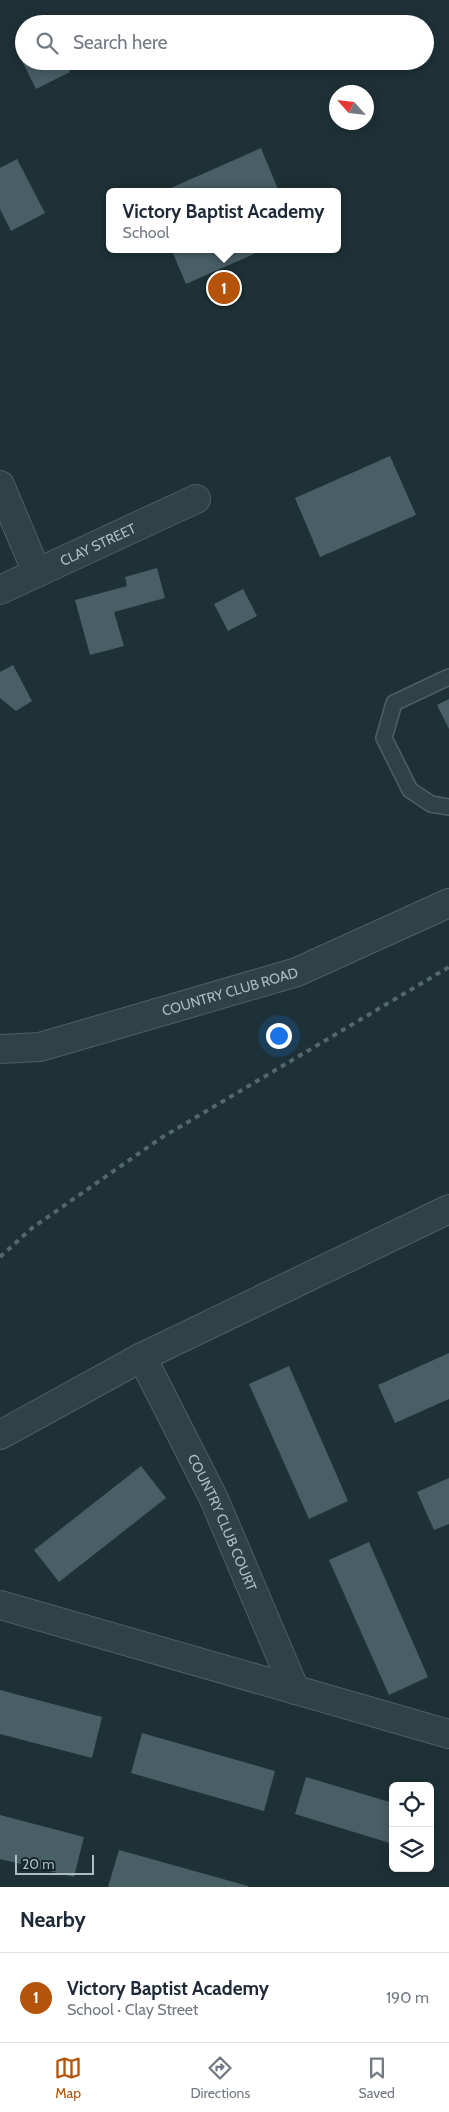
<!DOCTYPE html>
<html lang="en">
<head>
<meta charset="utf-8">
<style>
	:root { --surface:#fff; --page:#f6f6f7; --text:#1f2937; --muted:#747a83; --line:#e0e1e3; --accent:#b45309 }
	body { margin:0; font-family:Cabin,sans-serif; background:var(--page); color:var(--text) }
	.controls { position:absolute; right:15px; bottom:15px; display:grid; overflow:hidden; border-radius:8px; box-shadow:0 2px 12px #0003 }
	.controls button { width:45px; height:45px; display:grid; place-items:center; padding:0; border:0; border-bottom:1px solid var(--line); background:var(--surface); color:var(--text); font:25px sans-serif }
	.compass { position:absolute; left:329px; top:85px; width:45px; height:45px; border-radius:50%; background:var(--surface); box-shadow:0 2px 12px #0003; rotate:297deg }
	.scale { position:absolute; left:15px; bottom:12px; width:79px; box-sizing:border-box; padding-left:5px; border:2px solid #aabec4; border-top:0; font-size:14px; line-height:18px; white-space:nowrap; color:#aabec4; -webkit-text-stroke:4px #17262a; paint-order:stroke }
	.you { position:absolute; left:278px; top:1035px; width:18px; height:18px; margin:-12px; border:4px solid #fff; border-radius:50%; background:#1a73e8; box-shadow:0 0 0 8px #1a73e833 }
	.badge { display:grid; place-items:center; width:32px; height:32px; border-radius:50%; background:var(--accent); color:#fff; font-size:16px; font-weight:700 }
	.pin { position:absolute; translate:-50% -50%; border:2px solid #fff; box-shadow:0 1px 5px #0006 }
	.popup { position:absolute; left:106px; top:188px; width:235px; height:65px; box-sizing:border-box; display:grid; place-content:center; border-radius:8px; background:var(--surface); filter:drop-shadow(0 1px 4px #0005); font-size:16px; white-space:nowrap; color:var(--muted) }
	.popup b { font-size:19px; color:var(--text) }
	.popup::after { content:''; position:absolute; left:50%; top:100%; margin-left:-10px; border:10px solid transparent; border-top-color:var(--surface) }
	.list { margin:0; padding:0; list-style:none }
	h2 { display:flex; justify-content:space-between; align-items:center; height:65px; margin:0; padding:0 20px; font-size:21px }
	h2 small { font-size:16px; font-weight:400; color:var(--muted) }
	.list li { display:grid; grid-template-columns:32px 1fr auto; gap:15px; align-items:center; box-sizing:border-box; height:90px; padding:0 20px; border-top:1px solid var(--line) }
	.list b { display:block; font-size:19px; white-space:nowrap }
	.list p { margin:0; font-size:16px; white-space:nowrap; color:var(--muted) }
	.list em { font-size:16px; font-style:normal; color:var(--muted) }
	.icon { flex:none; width:28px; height:28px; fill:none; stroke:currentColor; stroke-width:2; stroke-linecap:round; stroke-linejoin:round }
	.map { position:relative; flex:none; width:449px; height:1887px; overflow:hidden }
	.search { position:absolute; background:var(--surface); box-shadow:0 2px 12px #0003; left:15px; right:15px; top:15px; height:55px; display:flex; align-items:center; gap:12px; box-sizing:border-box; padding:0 18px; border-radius:28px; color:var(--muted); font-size:19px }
	.sheet { height:155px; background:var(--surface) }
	nav { display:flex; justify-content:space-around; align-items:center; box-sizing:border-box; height:70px; border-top:1px solid var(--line); background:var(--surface); font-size:14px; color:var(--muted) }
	nav a { display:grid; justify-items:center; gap:2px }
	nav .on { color:var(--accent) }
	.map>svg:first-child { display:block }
</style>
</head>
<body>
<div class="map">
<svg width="449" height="1887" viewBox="0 0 449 1887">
	<rect width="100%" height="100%" fill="#1e3136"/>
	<path fill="#485f65" d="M24 53V61H64L70 72 36 89 19 55Z
		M261 148 279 192H162Z
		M17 159 45 213 11 231 0 209V168Z
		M171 249H265L186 284Z
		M390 456 416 515 320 557 295 498Z
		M157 568 165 598 114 612 124 646 90 655 75 600 127 586 125 577Z
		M243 589 257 616 228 631 214 604Z
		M13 665 32 701 16 711 0 698V672Z
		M449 699V729L437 705Z
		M449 1353V1399L395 1423 378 1385Z
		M289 1366 348 1501 309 1519 249 1384Z
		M141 1466 166 1498 59 1582 34 1550Z
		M449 1478V1524L434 1530 417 1492Z
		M369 1542 428 1677 389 1695 329 1560Z
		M0 1690 102 1717 92 1758 0 1734Z
		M142 1733 275 1771 264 1811 131 1773Z
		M306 1777 393 1803V1844L295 1814Z
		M0 1815 84 1837 74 1877 0 1859Z
		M119 1850 248 1886V1887H108Z"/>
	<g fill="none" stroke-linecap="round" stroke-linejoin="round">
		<g stroke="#4e5f64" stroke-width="18">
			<path id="service" d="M449 677 394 703 384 738 410 790 431 804 449 807"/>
		</g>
		<g stroke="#4e5f64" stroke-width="30">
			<g id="minor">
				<path d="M0 485 37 573"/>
				<path id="s1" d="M0 590 196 499"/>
				<path id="s2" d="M142 1357 214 1499 295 1690"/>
				<path d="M0 1435 142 1357 449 1209"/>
				<path d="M0 1605 449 1734"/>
			</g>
		</g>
		<g stroke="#4e5f64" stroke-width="30">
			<g id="tertiary">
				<path id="s3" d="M0 1049 40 1047 297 972 449 903"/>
			</g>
		</g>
		<use href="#service" stroke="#314246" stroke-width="15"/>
		<use href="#minor" stroke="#314246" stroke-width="28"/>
		<use href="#tertiary" stroke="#314246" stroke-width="28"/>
		<path stroke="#52686e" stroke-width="4" stroke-dasharray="5 5" stroke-linecap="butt" d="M0 1257 32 1228 161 1138 449 967"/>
	</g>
	<g text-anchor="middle" stroke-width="4" stroke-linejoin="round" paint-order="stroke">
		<g font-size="14" fill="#aabec4" stroke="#17262a">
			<text dy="5" stroke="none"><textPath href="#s1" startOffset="108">CLAY STREET</textPath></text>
			<text dy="5" stroke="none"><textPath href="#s3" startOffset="238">COUNTRY CLUB ROAD</textPath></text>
			<text dy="5" stroke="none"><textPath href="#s2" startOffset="184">COUNTRY CLUB COURT</textPath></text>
		</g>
	</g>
</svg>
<div class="controls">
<button><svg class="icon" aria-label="locate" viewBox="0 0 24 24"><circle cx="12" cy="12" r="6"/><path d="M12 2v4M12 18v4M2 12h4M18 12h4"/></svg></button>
<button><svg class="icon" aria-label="layers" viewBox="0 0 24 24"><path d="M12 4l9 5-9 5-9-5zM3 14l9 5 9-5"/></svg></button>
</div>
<svg class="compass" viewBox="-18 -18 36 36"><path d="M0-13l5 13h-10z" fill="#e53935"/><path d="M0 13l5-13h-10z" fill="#747a83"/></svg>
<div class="scale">20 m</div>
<div class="you"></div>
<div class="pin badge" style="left:224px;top:288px">1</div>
<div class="popup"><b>Victory Baptist Academy</b>School</div>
<div class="search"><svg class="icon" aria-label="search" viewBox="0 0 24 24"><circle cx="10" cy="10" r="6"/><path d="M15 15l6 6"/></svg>Search here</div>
</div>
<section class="sheet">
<h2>Nearby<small></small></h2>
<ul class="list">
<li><span class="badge">1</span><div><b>Victory Baptist Academy</b><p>School · Clay Street</p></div><em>190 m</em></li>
</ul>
</section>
<nav>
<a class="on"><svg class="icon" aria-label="map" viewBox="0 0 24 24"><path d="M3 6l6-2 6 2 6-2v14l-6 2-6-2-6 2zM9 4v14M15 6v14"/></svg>Map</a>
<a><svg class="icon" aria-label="directions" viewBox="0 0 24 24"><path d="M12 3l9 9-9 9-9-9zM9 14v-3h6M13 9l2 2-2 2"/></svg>Directions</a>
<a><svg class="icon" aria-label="saved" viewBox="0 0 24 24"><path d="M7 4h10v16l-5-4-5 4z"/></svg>Saved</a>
</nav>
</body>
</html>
